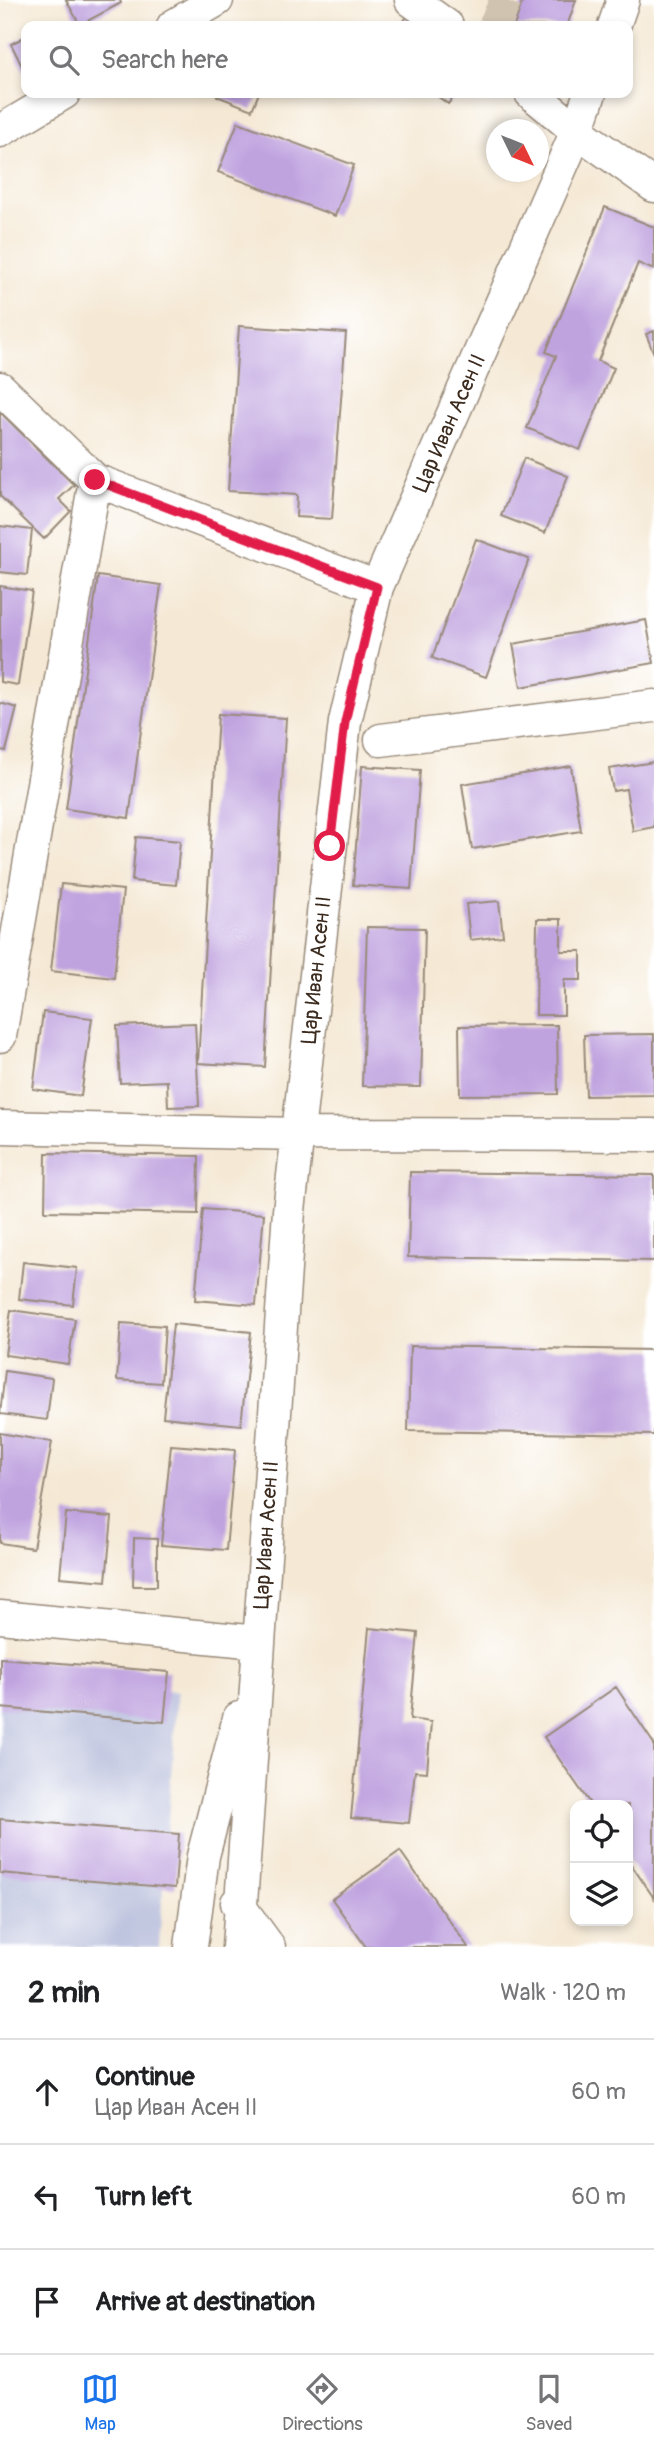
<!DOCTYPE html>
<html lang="en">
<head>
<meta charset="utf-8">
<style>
	:root { --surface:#fff; --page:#f6f6f6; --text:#202124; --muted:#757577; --line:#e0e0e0; --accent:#1a73e8 }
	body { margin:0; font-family:Pangolin,sans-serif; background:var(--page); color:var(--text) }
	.controls { position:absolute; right:21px; bottom:21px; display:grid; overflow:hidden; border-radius:14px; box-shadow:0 4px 10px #0003 }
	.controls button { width:63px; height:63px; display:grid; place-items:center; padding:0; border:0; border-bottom:2px solid var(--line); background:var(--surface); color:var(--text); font:35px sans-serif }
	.compass { position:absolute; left:486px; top:119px; width:63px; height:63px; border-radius:50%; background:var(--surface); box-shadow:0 4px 10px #0003; rotate:133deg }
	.stop { position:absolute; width:21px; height:21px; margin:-16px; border:5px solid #e11d48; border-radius:50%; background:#fff }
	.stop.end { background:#e11d48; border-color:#fff; box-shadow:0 2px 7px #0008 }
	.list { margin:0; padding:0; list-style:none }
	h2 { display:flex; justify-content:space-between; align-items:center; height:91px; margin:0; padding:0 28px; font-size:30px }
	h2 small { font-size:23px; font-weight:400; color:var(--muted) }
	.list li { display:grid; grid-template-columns:46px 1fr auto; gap:21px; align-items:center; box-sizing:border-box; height:105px; padding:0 28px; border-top:2px solid var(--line) }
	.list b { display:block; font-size:26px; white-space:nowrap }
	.list p { margin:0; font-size:23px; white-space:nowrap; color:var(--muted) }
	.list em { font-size:23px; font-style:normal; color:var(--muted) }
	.icon { flex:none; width:38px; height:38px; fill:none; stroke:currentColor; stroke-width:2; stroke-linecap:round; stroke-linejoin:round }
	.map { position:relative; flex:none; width:654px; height:1947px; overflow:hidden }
	.search { position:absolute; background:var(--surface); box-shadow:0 4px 10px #0003; left:21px; right:21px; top:21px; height:77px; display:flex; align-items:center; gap:18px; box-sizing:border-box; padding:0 24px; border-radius:14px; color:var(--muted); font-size:26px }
	.sheet { height:406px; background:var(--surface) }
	nav { display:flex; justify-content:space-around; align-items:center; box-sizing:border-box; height:98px; border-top:2px solid var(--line); background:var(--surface); font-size:19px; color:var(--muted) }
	nav a { display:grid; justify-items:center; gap:4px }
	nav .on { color:var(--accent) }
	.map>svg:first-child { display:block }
</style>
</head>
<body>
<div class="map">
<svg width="654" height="1947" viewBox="0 0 654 1947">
	<rect width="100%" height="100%" fill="#fff"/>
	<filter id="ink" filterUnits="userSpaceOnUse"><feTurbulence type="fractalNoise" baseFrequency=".0143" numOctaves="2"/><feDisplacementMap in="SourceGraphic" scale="14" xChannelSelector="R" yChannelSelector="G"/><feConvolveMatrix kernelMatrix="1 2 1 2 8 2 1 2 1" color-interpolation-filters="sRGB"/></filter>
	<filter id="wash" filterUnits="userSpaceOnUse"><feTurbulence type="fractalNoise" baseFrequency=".00686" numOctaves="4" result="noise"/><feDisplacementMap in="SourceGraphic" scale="28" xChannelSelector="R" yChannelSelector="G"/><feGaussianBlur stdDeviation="1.57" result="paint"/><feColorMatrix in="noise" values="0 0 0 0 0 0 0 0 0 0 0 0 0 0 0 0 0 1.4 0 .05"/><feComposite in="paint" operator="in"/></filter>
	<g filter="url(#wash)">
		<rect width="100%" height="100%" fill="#f5e9d5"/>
		<path fill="#bdc3de" d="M0 1678 177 1692 159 1947H0Z"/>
		<g id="blocks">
			<path fill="#bfa3df" d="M66 0H120L121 3 80 25Z
				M523 0H576L567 26H514Z
				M410 13 428 26H400Z
				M26 36V74L11 44Z
				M219 93H259L252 110 217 96Z
				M433 93H457L448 104Z
				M238 122 354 165 335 216 218 172Z
				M605 207 654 227V270L638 263 598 361 614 368 580 450 527 428 556 356 546 352Z
				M239 326 346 333 332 519 296 517 297 495 228 491Z
				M654 331V354L646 334Z
				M0 412 74 485 59 499 71 511 44 539 0 496Z
				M524 458 568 476 545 533 501 516Z
				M0 526 32 530 27 575 0 572Z
				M476 539 529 559 486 677 432 658Z
				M98 576 161 585 129 818 66 809Z
				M0 586 32 591 18 685 0 682Z
				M646 620 654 663 521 687 513 644Z
				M0 703 17 708 6 751 0 750Z
				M218 714 286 718 265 1067 198 1063Z
				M654 762V827L633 831 626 789 613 791 609 769Z
				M362 766 420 770 411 889 353 885Z
				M571 766 581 831 472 849 462 784Z
				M136 837 180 841 176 885 132 881Z
				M61 884 123 890 114 978 51 971Z
				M499 901 503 936 470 940 466 904Z
				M537 919H561V951H581V980H564V1015H536Z
				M367 927 425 928 421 1087 362 1086Z
				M43 1012 92 1018 81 1096 33 1089Z
				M195 1023 199 1106 168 1107 167 1081 120 1083 117 1026Z
				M557 1025 558 1094 460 1095 459 1026Z
				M654 1034V1095L586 1096 584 1035Z
				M46 1153 199 1156 198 1214 45 1211Z
				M410 1172 654 1175V1261L408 1257Z
				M203 1209 264 1214 256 1305 195 1300Z
				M23 1262 77 1268 73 1305 19 1299Z
				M11 1310 75 1319 68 1364 5 1355Z
				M121 1323 165 1326 161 1383 117 1380Z
				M173 1324 251 1332 241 1425 163 1417Z
				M410 1346 654 1350V1435L408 1431Z
				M5 1371 52 1378 47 1420 0 1414Z
				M0 1433 52 1442 33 1548 0 1543Z
				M171 1445 235 1450 226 1550 161 1545Z
				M66 1513 112 1517 106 1581 60 1577Z
				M134 1538 157 1539V1586H133Z
				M369 1628 418 1633 410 1719 431 1722 427 1772 415 1771 409 1823 351 1818Z
				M0 1658 169 1672 164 1722 0 1708Z
				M616 1687 654 1744V1898L628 1860V1805H591L544 1737Z
				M0 1819 179 1834 175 1888 0 1873Z
				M400 1851 468 1947H366L332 1899Z"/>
		</g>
	</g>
	<g filter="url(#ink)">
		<use href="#blocks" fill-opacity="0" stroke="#988a7a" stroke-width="2"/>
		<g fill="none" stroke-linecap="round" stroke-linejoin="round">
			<path stroke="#d0c3b0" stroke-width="32" stroke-dasharray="32 16" stroke-linecap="butt" d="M494 26 506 0"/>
			<g stroke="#988a7a" stroke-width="35">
				<path id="minor" d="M411 0 447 26
					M173 26 217 0
					M614 26 623 0
					M531 93 577 131 654 186
					M0 131 64 93
					M0 388 95 480 377 587
					M381 740 654 706
					M0 1036 95 480
					M0 1127 298 1134 654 1135
					M0 1617 258 1642
					M237 1903 269 1947
					M191 1947 203 1856 239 1718
					M238 1947 289 1211 345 722 377 587 577 131 590 93"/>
			</g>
			<use href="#minor" stroke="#fff" stroke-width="32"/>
		</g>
	</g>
	<g fill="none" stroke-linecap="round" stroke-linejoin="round" filter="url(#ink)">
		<path stroke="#e11d48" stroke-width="9" d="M95 480 377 587 345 722 330 846"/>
	</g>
	<g text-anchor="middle" stroke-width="6" stroke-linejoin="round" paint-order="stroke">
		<g font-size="21" fill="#3b2a1e" stroke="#fff">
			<text transform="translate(449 423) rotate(-66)" y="7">Цар Иван Асен II</text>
			<text transform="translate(316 970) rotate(-84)" y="7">Цар Иван Асен II</text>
			<text transform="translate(266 1535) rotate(-86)" y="7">Цар Иван Асен II</text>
		</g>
	</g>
</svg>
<div class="controls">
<button><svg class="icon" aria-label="locate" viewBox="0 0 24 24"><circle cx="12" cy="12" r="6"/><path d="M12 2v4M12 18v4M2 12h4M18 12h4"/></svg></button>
<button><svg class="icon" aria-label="layers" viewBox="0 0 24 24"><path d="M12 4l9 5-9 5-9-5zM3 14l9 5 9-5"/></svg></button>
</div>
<svg class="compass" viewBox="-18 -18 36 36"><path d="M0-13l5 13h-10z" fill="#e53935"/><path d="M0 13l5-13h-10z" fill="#757577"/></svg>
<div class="stop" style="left:330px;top:846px"></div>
<div class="stop end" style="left:95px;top:480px"></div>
<div class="search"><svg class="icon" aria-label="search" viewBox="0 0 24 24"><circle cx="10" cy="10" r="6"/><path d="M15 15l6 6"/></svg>Search here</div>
</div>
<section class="sheet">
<h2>2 min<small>Walk · 120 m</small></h2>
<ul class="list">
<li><svg class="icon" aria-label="ahead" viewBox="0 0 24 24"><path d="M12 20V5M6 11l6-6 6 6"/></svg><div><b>Continue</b><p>Цар Иван Асен II</p></div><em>60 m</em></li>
<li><svg class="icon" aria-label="left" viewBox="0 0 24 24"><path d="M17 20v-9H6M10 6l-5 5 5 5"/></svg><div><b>Turn left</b></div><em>60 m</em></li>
<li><svg class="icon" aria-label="arrive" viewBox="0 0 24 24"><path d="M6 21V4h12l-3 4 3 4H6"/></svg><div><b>Arrive at destination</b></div></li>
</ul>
</section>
<nav>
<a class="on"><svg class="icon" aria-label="map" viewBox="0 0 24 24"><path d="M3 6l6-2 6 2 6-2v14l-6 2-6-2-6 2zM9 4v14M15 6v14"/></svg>Map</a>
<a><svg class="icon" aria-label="directions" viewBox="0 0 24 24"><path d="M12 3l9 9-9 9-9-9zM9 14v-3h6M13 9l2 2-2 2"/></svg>Directions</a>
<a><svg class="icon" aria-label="saved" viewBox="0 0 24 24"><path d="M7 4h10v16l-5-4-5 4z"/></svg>Saved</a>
</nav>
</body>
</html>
